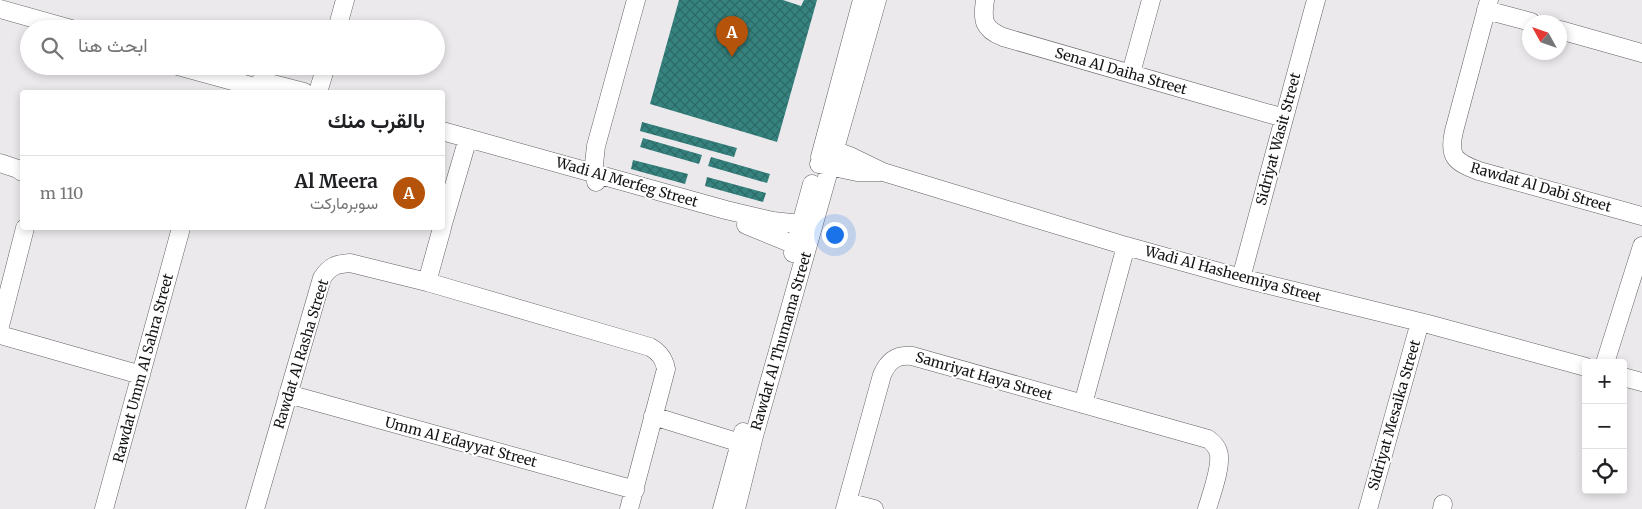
<!DOCTYPE html>
<html lang="ar">
<head>
<meta charset="utf-8">
<style>
	:root { --surface:#fff; --page:#f6f6f6; --text:#202124; --muted:#757577; --line:#e0e0e0; --accent:#b45309 }
	body { margin:0; font-family:Merriweather,Vazirmatn,serif; background:var(--page); color:var(--text); direction:rtl }
	.controls { position:absolute; right:15px; bottom:15px; display:grid; overflow:hidden; border-radius:5px; box-shadow:0 2px 8px #0003 }
	.controls button { width:45px; height:45px; display:grid; place-items:center; padding:0; border:0; border-bottom:1px solid var(--line); background:var(--surface); color:var(--text); font:25px sans-serif }
	.compass { position:absolute; left:1522px; top:15px; width:45px; height:45px; border-radius:50%; background:var(--surface); box-shadow:0 2px 8px #0003; rotate:310deg }
	.you { position:absolute; left:834px; top:234px; width:18px; height:18px; margin:-12px; border:4px solid #fff; border-radius:50%; background:#1a73e8; box-shadow:0 0 0 8px #1a73e833 }
	.badge { display:grid; place-items:center; width:32px; height:32px; border-radius:50%; background:var(--accent); color:#fff; font-size:16px; font-weight:700 }
	.pin { position:absolute; translate:-50% -41px; filter:drop-shadow(0 1px 2px #0008) }
	.pin::after { content:''; position:absolute; top:26px; width:18px; height:15px; background:inherit; clip-path:polygon(0 0,100% 0,50% 100%) }
	.list { margin:0; padding:0; list-style:none }
	h2 { display:flex; justify-content:space-between; align-items:center; height:65px; margin:0; padding:0 20px; font-size:21px }
	h2 small { font-size:16px; font-weight:400; color:var(--muted) }
	.list li { display:grid; grid-template-columns:32px 1fr auto; gap:15px; align-items:center; box-sizing:border-box; height:75px; padding:0 20px; border-top:1px solid var(--line) }
	.list b { display:block; font-size:19px; white-space:nowrap }
	.list p { margin:0; font-size:16px; white-space:nowrap; color:var(--muted) }
	.list em { font-size:16px; font-style:normal; color:var(--muted) }
	.icon { flex:none; width:28px; height:28px; fill:none; stroke:currentColor; stroke-width:2; stroke-linecap:round; stroke-linejoin:round }
	.map { position:relative; flex:none; width:1642px; height:509px; overflow:hidden; direction:ltr }
	.search { position:absolute; background:var(--surface); box-shadow:0 2px 8px #0003; left:20px; top:20px; width:425px; height:55px; display:flex; align-items:center; gap:12px; box-sizing:border-box; padding:0 18px; border-radius:28px; color:var(--muted); font-size:19px }
	.panel { position:absolute; background:var(--surface); box-shadow:0 2px 8px #0003; left:20px; top:90px; width:425px; height:140px; border-radius:5px; direction:rtl }
	.map>svg:first-child { display:block }
</style>
</head>
<body>
<div class="map">
<svg width="1642" height="509" viewBox="0 0 1642 509">
	<defs>
		<pattern id="building-cross-hatch" width="8" height="8" patternUnits="userSpaceOnUse" patternTransform="scale(1.25)"><rect width="8" height="8" fill="#36837f"/><path d="M0 0l8 8M0 8l8-8" fill="none" stroke="#2c6a67"/></pattern>
	</defs>
	<rect width="100%" height="100%" fill="#ece9ec"/>
	<path fill="url(#building-cross-hatch)" d="M679 0H783L801 6 804 0H817L777 142 650 104Z
		M642 122 737 148 734 157 640 131Z
		M643 138 702 155 699 164 640 147Z
		M711 157 770 174 767 183 708 166Z
		M633 160 688 174 685 184 631 169Z
		M707 177 766 193 763 202 705 186Z"/>
	<g fill="none" stroke-linecap="round" stroke-linejoin="round">
		<g stroke="#626063" stroke-width="19">
			<path id="minor" d="M985 0C982 20 983 29 1003 37L1284 118
				M1489 0 1454 131C1448 157 1455 162 1479 171L1642 216
				M0 9 71 29
				M1486 10 1531 22
				M337 29 345 0
				M1560 30 1642 53
				M178 66 273 92
				M1131 73 1151 0
				M261 81 304 92
				M318 92 326 66
				M442 131 726 210 773 221 810 225
				M823 146 852 157 883 172 1126 246 1241 278 1428 324 1586 367
				M820 157 862 0
				M0 163 18 169 22 172
				M819 164 857 172H880
				M596 182 594 164 596 146 636 0
				M746 225 805 249
				M442 227 468 138
				M793 253 812 184
				M1241 278 1316 0
				M427 282 442 228
				M0 326 25 228
				M0 335 141 375
				M1605 363 1642 246
				M1623 377 1642 382
				M288 394 635 490
				M1083 404 1126 246
				M653 416 750 446
				M847 502 874 509
				M104 509 181 228
				M255 509 322 278C330 266 336 264 350 263L427 282 650 347C659 352 664 358 666 369L629 509
				M722 509 743 432
				M736 509 754 436 877 0
				M845 509 882 375C888 361 896 354 912 356L1208 439C1212 442 1216 445 1218 451 1223 464 1211 495 1207 509
				M1368 509 1420 322
				M1442 509 1443 504"/>
		</g>
		<use href="#minor" stroke="#fff" stroke-width="18"/>
	</g>
	<g text-anchor="middle" stroke-width="4" stroke-linejoin="round" paint-order="stroke">
		<g font-size="14" fill="#151415" stroke="#fff">
			<text transform="translate(1121 71) rotate(16)" y="5">Sena Al Daiha Street</text>
			<text transform="translate(1278 139) rotate(-75)" y="5">Sidriyat Wasit Street</text>
			<text transform="translate(627 182) rotate(16)" y="5">Wadi Al Merfeg Street</text>
			<text transform="translate(1541 187) rotate(16)" y="5">Rawdat Al Dabi Street</text>
			<text transform="translate(1233 274) rotate(15)" y="5">Wadi Al Hasheemiya Street</text>
			<text transform="translate(781 341) rotate(-74)" y="5">Rawdat Al Thumama Street</text>
			<text transform="translate(301 354) rotate(-73)" y="5">Rawdat Al Rasha Street</text>
			<text transform="translate(143 368) rotate(-75)" y="5">Rawdat Umm Al Sahra Street</text>
			<text transform="translate(984 376) rotate(16)" y="5">Samriyat Haya Street</text>
			<text transform="translate(1394 415) rotate(-74)" y="5">Sidriyat Mesaika Street</text>
			<text transform="translate(461 442) rotate(15)" y="5">Umm Al Edayyat Street</text>
		</g>
	</g>
</svg>
<div class="controls">
<button>+</button>
<button>−</button>
<button><svg class="icon" aria-label="locate" viewBox="0 0 24 24"><circle cx="12" cy="12" r="6"/><path d="M12 2v4M12 18v4M2 12h4M18 12h4"/></svg></button>
</div>
<svg class="compass" viewBox="-18 -18 36 36"><path d="M0-13l5 13h-10z" fill="#e53935"/><path d="M0 13l5-13h-10z" fill="#757577"/></svg>
<div class="you"></div>
<div class="pin badge" style="left:732px;top:57px">A</div>
<div class="search"><svg class="icon" aria-label="search" viewBox="0 0 24 24"><circle cx="10" cy="10" r="6"/><path d="M15 15l6 6"/></svg>ابحث هنا</div>
<section class="panel">
<h2>بالقرب منك<small></small></h2>
<ul class="list">
<li><span class="badge">A</span><div><b>Al Meera</b><p>سوبرماركت</p></div><em>110 m</em></li>
</ul>
</section>
</div>
</body>
</html>
